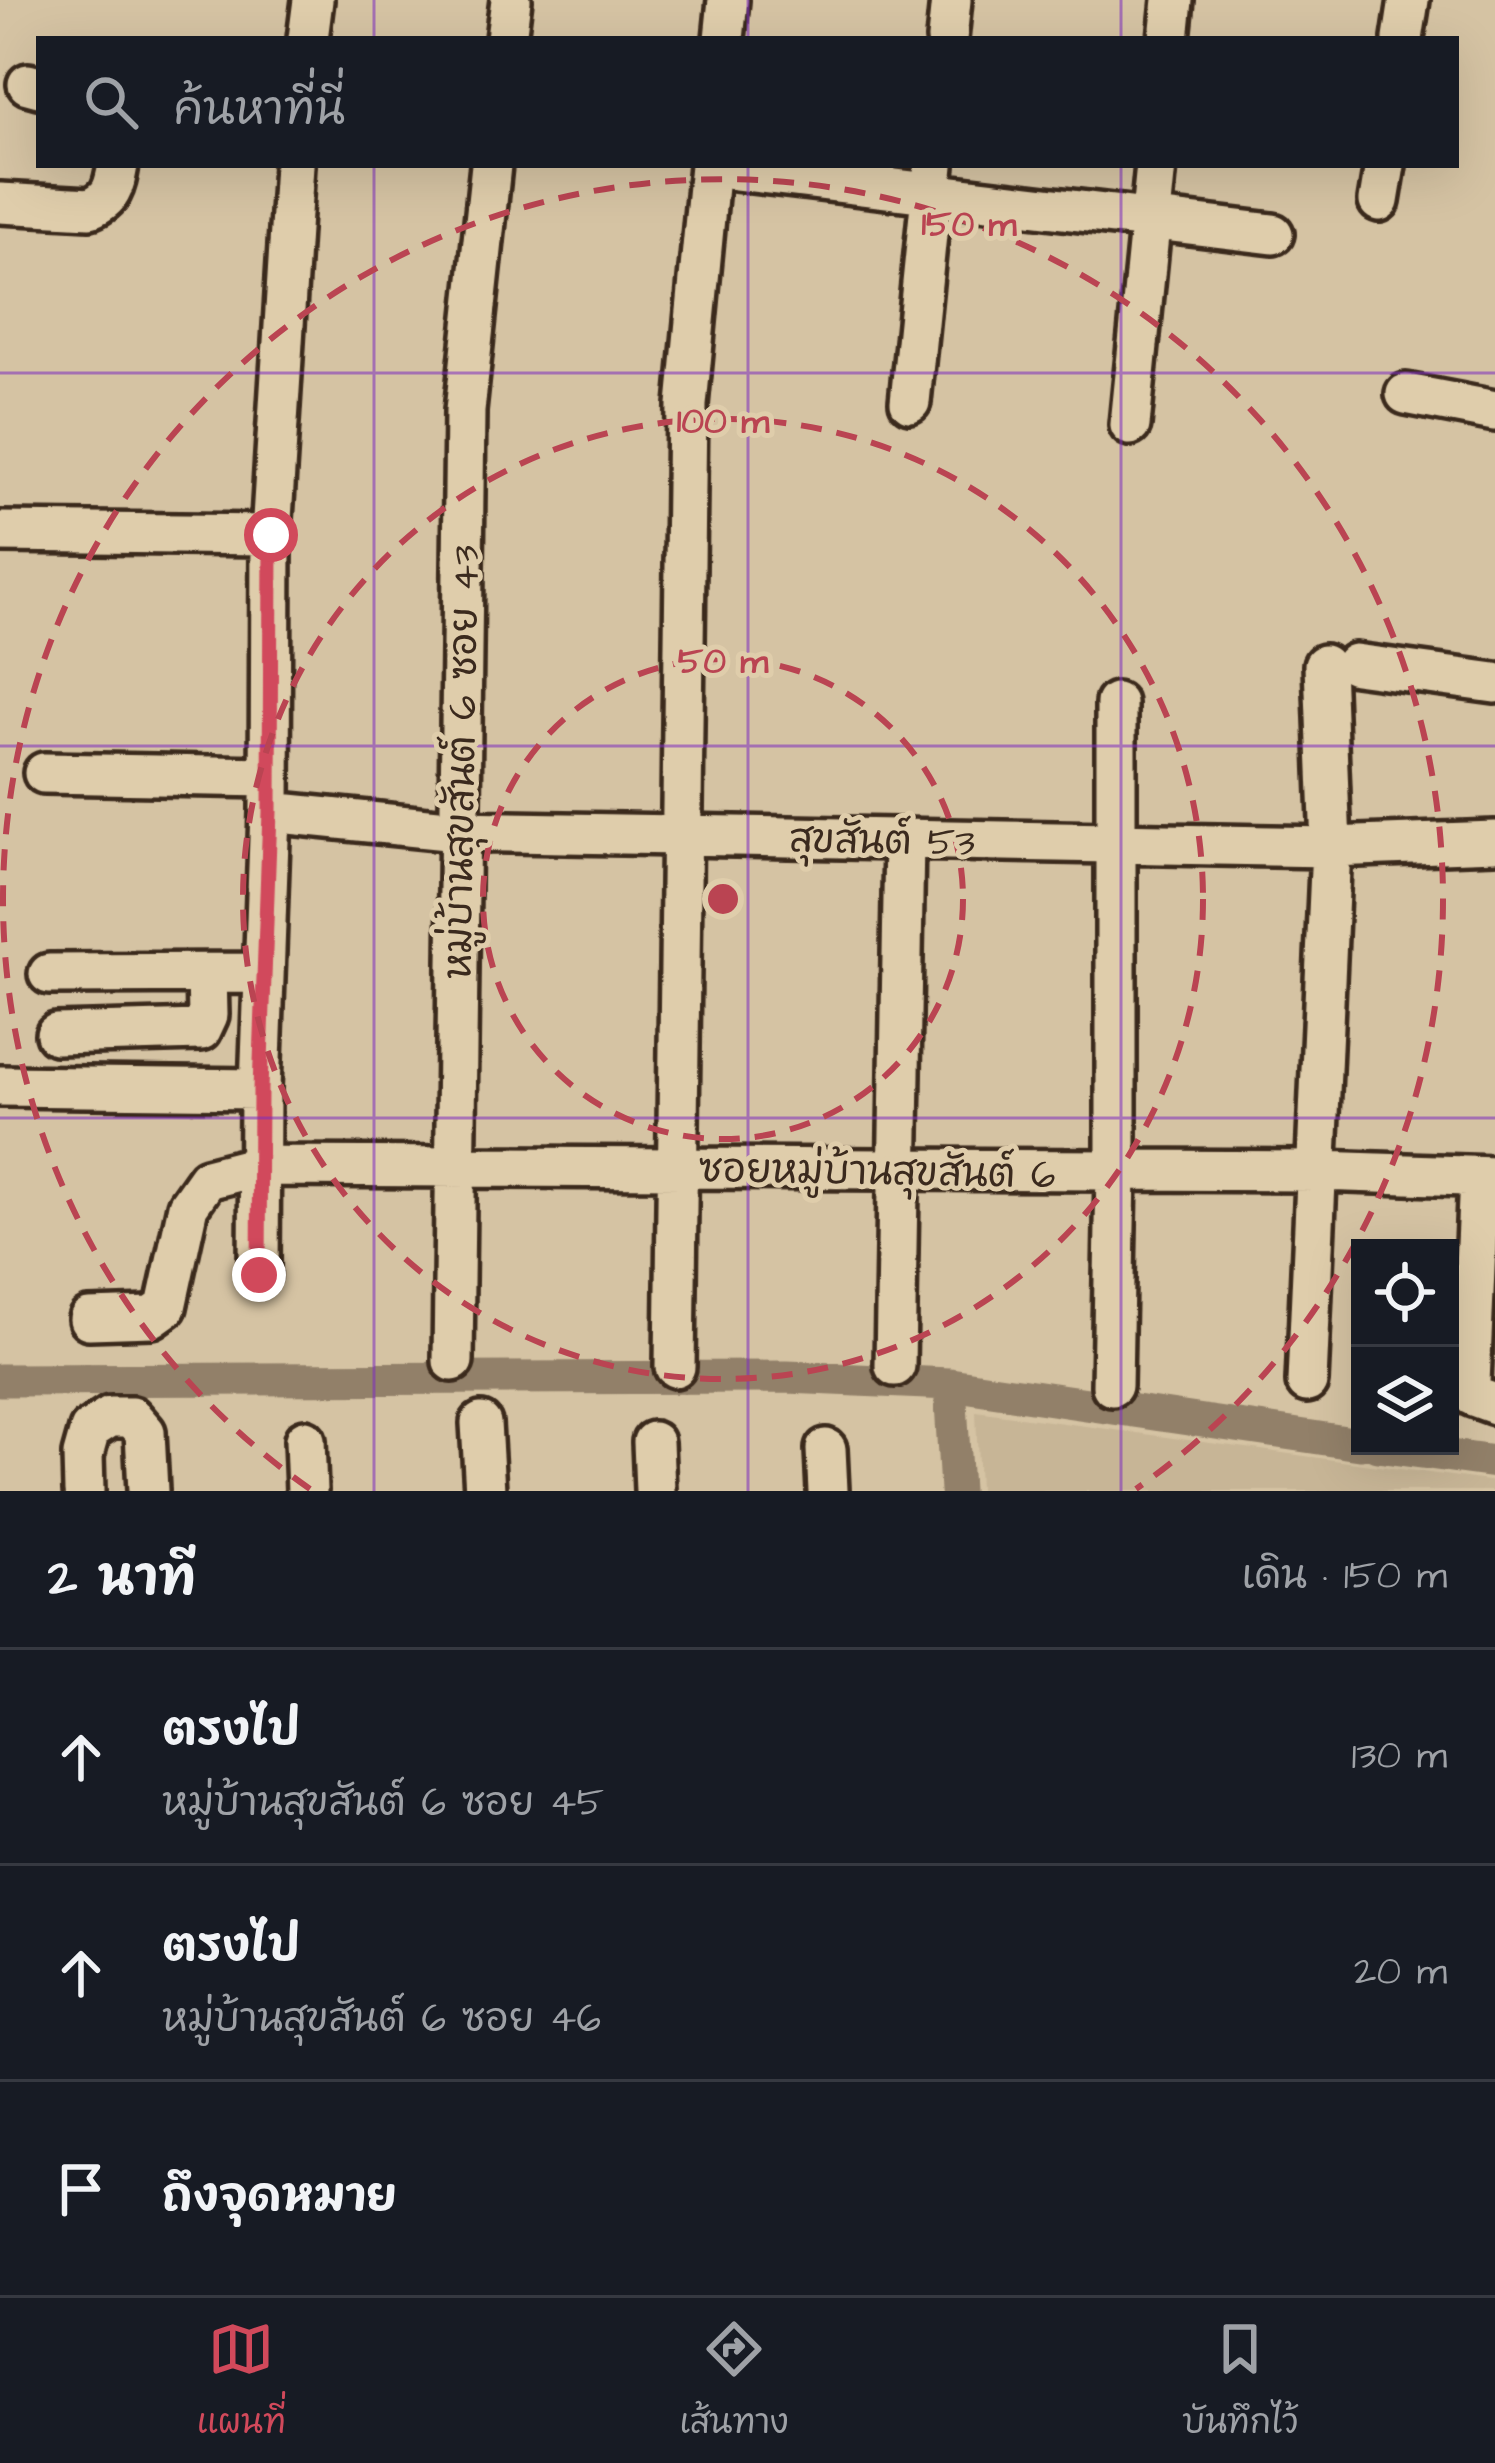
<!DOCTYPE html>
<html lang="th">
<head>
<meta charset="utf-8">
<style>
	:root { --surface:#171b24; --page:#20242c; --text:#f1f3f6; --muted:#9ea1a6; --line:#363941; --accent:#d1495b }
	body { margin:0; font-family:"Architects Daughter","Playpen Sans Thai",sans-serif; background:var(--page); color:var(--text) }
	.controls { position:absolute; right:36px; bottom:36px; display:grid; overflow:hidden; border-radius:0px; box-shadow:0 12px 48px #0002 }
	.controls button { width:108px; height:108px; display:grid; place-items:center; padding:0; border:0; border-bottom:3px solid var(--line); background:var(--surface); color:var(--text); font:60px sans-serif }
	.stop { position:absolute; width:36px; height:36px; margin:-27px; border:9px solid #d1495b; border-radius:50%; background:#fff }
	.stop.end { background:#d1495b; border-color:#fff; box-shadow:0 3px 12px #0008 }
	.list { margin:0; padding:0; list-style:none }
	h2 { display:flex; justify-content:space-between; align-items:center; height:156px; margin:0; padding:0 48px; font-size:51px }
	h2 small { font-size:39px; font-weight:400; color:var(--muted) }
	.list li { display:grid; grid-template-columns:78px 1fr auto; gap:36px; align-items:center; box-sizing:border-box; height:216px; padding:0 48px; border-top:3px solid var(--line) }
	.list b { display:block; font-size:45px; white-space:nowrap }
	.list p { margin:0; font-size:39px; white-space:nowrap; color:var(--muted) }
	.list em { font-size:39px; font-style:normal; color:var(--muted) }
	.icon { flex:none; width:66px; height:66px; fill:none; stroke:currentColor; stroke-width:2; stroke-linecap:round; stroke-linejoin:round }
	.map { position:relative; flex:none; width:1495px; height:1491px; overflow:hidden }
	.search { position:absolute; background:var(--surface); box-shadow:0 12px 48px #0002; left:36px; right:36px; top:36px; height:132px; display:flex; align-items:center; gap:30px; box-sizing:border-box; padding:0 42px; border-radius:0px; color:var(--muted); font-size:45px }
	.sheet { height:804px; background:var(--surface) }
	nav { display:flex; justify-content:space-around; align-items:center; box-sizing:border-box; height:168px; border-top:3px solid var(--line); background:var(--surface); font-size:33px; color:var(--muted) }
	nav a { display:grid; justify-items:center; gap:6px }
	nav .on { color:var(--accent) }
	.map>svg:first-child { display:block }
</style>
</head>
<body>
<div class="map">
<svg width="1495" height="1491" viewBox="0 0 1495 1491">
	<rect width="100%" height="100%" fill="#d5c3a3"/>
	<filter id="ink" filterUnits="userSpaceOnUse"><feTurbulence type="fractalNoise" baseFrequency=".00833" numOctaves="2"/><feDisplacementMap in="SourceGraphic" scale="24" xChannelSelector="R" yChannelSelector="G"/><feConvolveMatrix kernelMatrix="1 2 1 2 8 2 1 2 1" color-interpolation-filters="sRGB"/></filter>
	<g filter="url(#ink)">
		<path fill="#c7b596" d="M976 1411 1495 1482V1491H979Z"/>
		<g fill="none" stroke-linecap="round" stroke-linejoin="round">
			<path stroke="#928069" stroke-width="33" d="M0 1380 787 1377 950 1384 1360 1444
				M950 1384 956 1491
				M1377 1446 1495 1462"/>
			<g stroke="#3b2a1e" stroke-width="48">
				<path id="minor" d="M308 39 313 0
					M506 39 511 0
					M724 39 728 0
					M947 39 951 0
					M1169 39 1173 0
					M1403 39 1409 0
					M28 84 39 87
					M710 167 1273 234
					M1379 201 1385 165
					M0 203 90 208C112 199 114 187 118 165
					M1406 394 1495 411
					M910 402 934 165
					M1130 425 1156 165
					M0 532 271 535
					M1355 664 1495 683
					M44 773 269 777
					M270 812 457 831 1331 847 1495 841
					M49 974 263 973
					M56 1034 201 1030 208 1015 207 975
					M0 1086 260 1089
					M1479 1177 1470 1383 1473 1396 1495 1404
					M259 1275 260 1089 270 812 271 535 294 165
					M89 1319 152 1317 166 1307 188 1206 207 1179 258 1166 1319 1171 1495 1177
					M453 1361 465 411 491 165
					M895 1366 904 839
					M675 1367 687 405 710 165
					M1307 1382 1331 847 1324 665
					M1112 1386 1116 1172V703
					M481 1423 485 1491
					M305 1440 307 1491
					M653 1442 655 1491
					M826 1449 828 1491
					M84 1491 83 1455 90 1430 110 1417H132L145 1432 148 1491"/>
			</g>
			<use href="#minor" stroke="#dfcdab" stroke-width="39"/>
		</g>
	</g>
	<g fill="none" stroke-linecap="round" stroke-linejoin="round" filter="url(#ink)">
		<path stroke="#d1495b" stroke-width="15" d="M259 1275 260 1089 270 812 271 535"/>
	</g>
	<path fill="none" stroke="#7b2cbf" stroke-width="3" stroke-opacity="0.55" d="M374 0V39M748 0V39M1121 0V39M374 165V1491M748 165V1491M1121 165V1491M0 373H1495M0 746H1495M0 1118H1495"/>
	<g fill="none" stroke="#ba4452" stroke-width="6" stroke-dasharray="21 15">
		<circle cx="723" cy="899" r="240"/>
		<circle cx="723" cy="899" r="480"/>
		<path d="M310 1489A720 720 0 1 1 1136 1489"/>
	</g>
	<g text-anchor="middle" stroke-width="10" stroke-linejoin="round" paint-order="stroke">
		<g font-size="39" fill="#3b2a1e" stroke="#dfcdab">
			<text transform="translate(460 762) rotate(-89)" y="14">หมู่บ้านสุขสันต์ 6 ซอย 43</text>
			<text transform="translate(882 839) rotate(1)" y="14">สุขสันต์ 53</text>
			<text transform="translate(877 1170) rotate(1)" y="14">ซอยหมู่บ้านสุขสันต์ 6</text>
		</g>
	</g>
	<circle cx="723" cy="899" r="18" fill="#ba4452" stroke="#dfcdab" stroke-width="6"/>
	<g font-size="36" text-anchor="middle" font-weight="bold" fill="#ba4452" stroke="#dfcdab" stroke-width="10" stroke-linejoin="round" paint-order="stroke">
		<text x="969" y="235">150 m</text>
		<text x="723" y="432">100 m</text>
		<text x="723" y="672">50 m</text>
	</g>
</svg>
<div class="controls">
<button><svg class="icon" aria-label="locate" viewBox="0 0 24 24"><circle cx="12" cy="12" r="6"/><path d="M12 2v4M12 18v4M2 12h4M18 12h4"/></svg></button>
<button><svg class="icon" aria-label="layers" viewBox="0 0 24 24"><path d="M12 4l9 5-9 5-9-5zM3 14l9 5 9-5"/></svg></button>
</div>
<div class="stop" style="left:271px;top:535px"></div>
<div class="stop end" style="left:259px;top:1275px"></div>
<div class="search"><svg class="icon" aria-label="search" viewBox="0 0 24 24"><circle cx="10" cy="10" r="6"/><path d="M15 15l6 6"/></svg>ค้นหาที่นี่</div>
</div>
<section class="sheet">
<h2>2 นาที<small>เดิน · 150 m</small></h2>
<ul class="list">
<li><svg class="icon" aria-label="ahead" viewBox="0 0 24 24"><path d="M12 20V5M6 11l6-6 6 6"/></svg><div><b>ตรงไป</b><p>หมู่บ้านสุขสันต์ 6 ซอย 45</p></div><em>130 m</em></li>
<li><svg class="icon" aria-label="ahead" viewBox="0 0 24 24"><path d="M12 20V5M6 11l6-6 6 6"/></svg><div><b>ตรงไป</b><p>หมู่บ้านสุขสันต์ 6 ซอย 46</p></div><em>20 m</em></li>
<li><svg class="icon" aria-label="arrive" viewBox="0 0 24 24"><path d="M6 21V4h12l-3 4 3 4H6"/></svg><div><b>ถึงจุดหมาย</b></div></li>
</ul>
</section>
<nav>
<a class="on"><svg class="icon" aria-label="map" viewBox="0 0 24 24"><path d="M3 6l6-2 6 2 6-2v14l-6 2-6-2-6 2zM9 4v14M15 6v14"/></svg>แผนที่</a>
<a><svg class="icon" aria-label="directions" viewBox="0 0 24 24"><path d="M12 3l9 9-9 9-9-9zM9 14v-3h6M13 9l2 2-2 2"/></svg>เส้นทาง</a>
<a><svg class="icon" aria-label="saved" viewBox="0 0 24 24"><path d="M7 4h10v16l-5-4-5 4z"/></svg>บันทึกไว้</a>
</nav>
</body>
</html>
